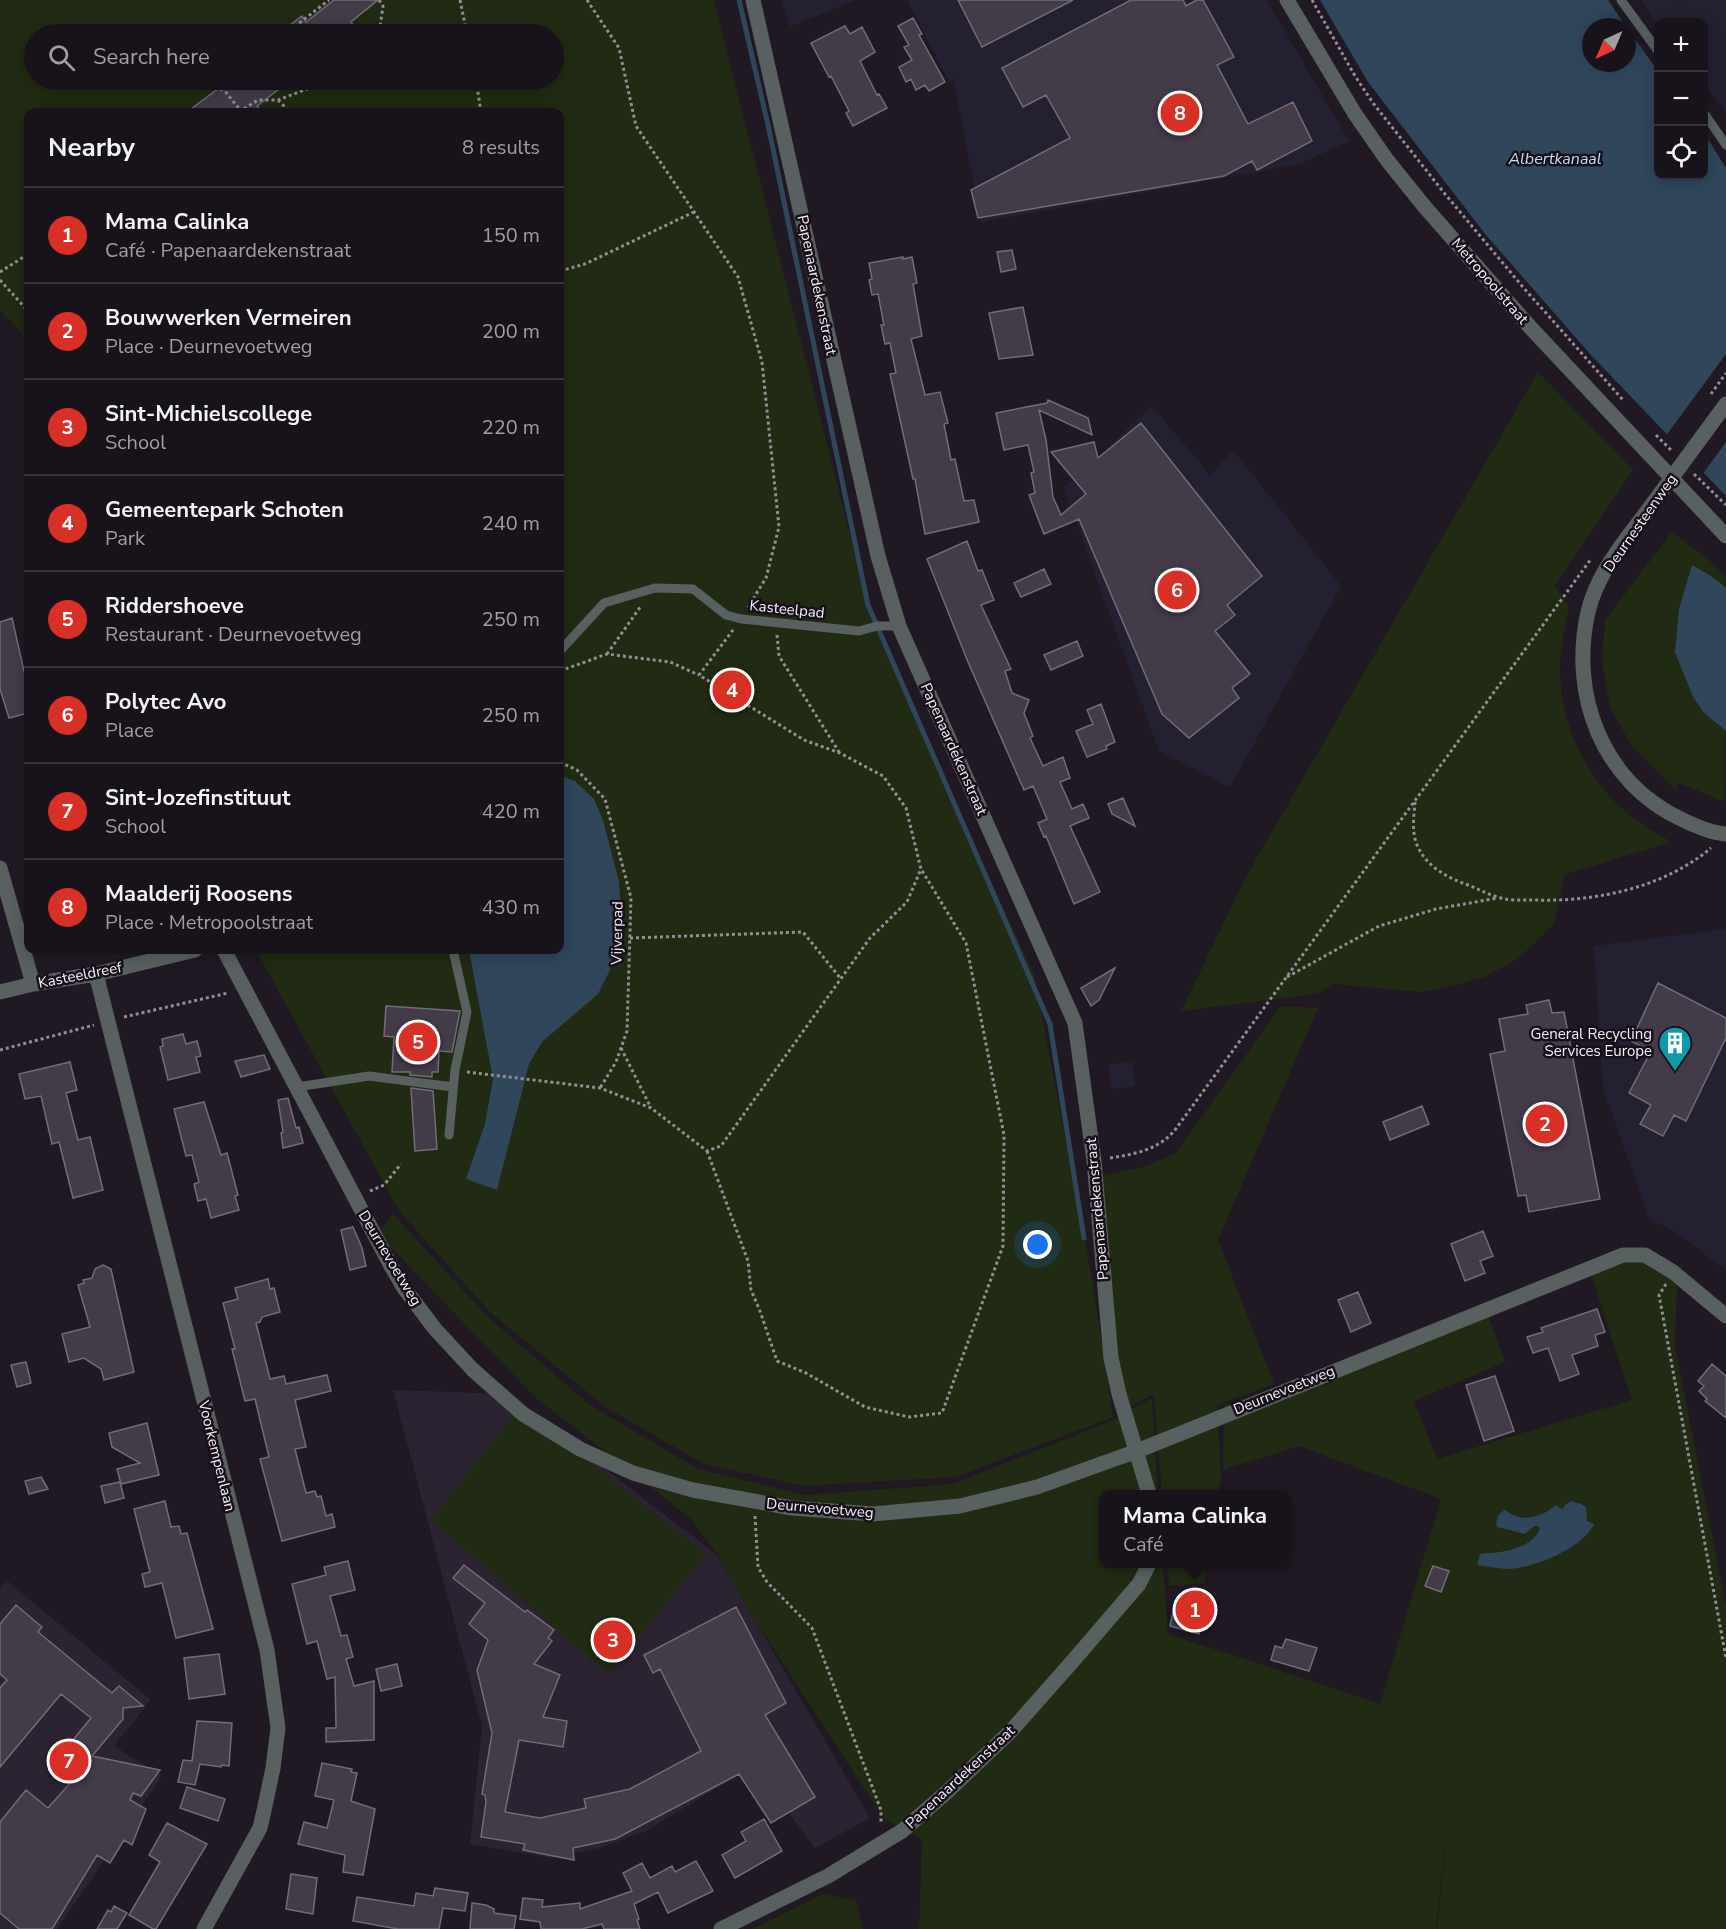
<!DOCTYPE html>
<html lang="en">
<head>
<meta charset="utf-8">
<style>
	:root { --surface:#18131b; --page:#211c24; --text:#f1f3f6; --muted:#9f9ea3; --line:#36323a; --accent:#d93025 }
	body { margin:0; font-family:"Nunito Sans",sans-serif; background:var(--page); color:var(--text) }
	.controls { position:absolute; right:18px; top:18px; display:grid; overflow:hidden; border-radius:12px; box-shadow:0 3px 15px #0003 }
	.controls button { width:54px; height:54px; display:grid; place-items:center; padding:0; border:0; border-bottom:2px solid var(--line); background:var(--surface); color:var(--text); font:30px sans-serif }
	.compass { position:absolute; left:1582px; top:18px; width:54px; height:54px; border-radius:50%; background:var(--surface); box-shadow:0 3px 15px #0003; rotate:224deg }
	.you { position:absolute; left:1038px; top:1245px; width:21px; height:21px; margin:-15px; border:4px solid #fff; border-radius:50%; background:#1a73e8; box-shadow:0 0 0 9px #1a73e833 }
	.badge { display:grid; place-items:center; width:39px; height:39px; border-radius:50%; background:var(--accent); color:#fff; font-size:20px; font-weight:700 }
	.pin { position:absolute; translate:-50% -50%; border:3px solid #fff; box-shadow:0 2px 6px #0006 }
	.popup { position:absolute; left:1099px; top:1490px; width:192px; height:78px; box-sizing:border-box; display:grid; place-content:center; border-radius:12px; background:var(--surface); filter:drop-shadow(0 2px 4px #0005); font-size:20px; white-space:nowrap; color:var(--muted) }
	.popup b { font-size:22px; color:var(--text) }
	.popup::after { content:''; position:absolute; left:50%; top:100%; margin-left:-12px; border:12px solid transparent; border-top-color:var(--surface) }
	.list { margin:0; padding:0; list-style:none }
	h2 { display:flex; justify-content:space-between; align-items:center; height:78px; margin:0; padding:0 24px; font-size:26px }
	h2 small { font-size:20px; font-weight:400; color:var(--muted) }
	.list li { display:grid; grid-template-columns:39px 1fr auto; gap:18px; align-items:center; box-sizing:border-box; height:96px; padding:0 24px; border-top:2px solid var(--line) }
	.list b { display:block; font-size:22px; white-space:nowrap }
	.list p { margin:0; font-size:20px; white-space:nowrap; color:var(--muted) }
	.list em { font-size:20px; font-style:normal; color:var(--muted) }
	.icon { flex:none; width:33px; height:33px; fill:none; stroke:currentColor; stroke-width:2; stroke-linecap:round; stroke-linejoin:round }
	.map { position:relative; flex:none; width:1726px; height:1929px; overflow:hidden }
	.search { position:absolute; background:var(--surface); box-shadow:0 3px 15px #0003; left:24px; top:24px; width:540px; height:66px; display:flex; align-items:center; gap:15px; box-sizing:border-box; padding:0 21px; border-radius:33px; color:var(--muted); font-size:22px }
	.panel { position:absolute; background:var(--surface); box-shadow:0 3px 15px #0003; left:24px; top:108px; width:540px; height:846px; border-radius:12px }
	.map>svg:first-child { display:block }
</style>
</head>
<body>
<div class="map">
<svg width="1726" height="1929" viewBox="0 0 1726 1929">
	<rect width="100%" height="100%" fill="#201924"/>
	<path fill="#232131" d="M781 0H856L790 27Z
		M907 0H1267L1349 141 1300 164 981 222 953 77 950 84Z
		M1641 0H1726V112L1704 84V22H1658V25Z
		M1152 406 1210 475 1233 450 1341 586 1230 787 1159 751 1064 488Z
		M1726 929V1271L1682 1236 1649 1218 1603 1088 1594 946Z
		M1132 1062 1135 1086 1112 1089 1108 1065Z"/>
	<path fill="#2b2332" d="M393 1390 508 1394 717 1555 870 1818 815 1848 789 1813 758 1763 646 1831 599 1848 551 1858 470 1844 482 1726Z
		M6 1580 151 1700 114 1746 162 1776 57 1929H0V1589Z"/>
	<path fill="#212a12" fill-rule="evenodd" d="M0 0H714L868 605 932 754 1034 974 1092 1279 1113 1417 956 1477 804 1486 704 1464 605 1407 489 1311 399 1211 256 950H560V112H28V340L0 310ZM34 34H554V80H34Z
		M1538 372 1633 470 1555 586 1569 606C1566 625 1561 645 1560 665 1559 720 1584 776 1625 811 1639 823 1656 832 1671 842L1564 875 1554 924 1519 958 1487 976 1452 986 1420 992 1334 984 1317 994 1181 1011 1247 875Z
		M1672 532 1709 560 1726 577 1725 802 1679 783 1675 789 1631 745 1610 707 1602 661 1605 620Z
		M1281 1006 1318 1008 1218 1240 1274 1384 1217 1405 1221 1476 1218 1494H1162L1154 1394 1128 1408 1118 1358 1103 1205V1176L1146 1166 1176 1153Z
		M393 1214 488 1317 590 1405 698 1469 805 1495 953 1484 1111 1421 1152 1398 1158 1494H1104V1564H1163L1168 1634 1380 1704 1441 1499 1299 1446 1223 1470 1224 1405 1488 1314 1505 1362 1414 1401 1437 1459 1632 1400 1590 1272 1645 1258 1677 1282 1675 1346 1726 1606V1929H1437L1452 1782 1436 1929H919L922 1839 884 1819 747 1608 717 1554 690 1518 535 1397 378 1234Z
		M520 1407 706 1554 609 1675 431 1520Z
		M1167 1564H1207L1204 1583 1169 1586Z
		M822 1894 856 1900 863 1929H752Z"/>
	<path fill="#2f465b" d="M1320 0H1608L1626 27H1591V63H1627V28L1658 71V176H1704V133L1726 168V496L1591 355 1486 235 1368 82Z
		M1692 565 1711 576 1726 588V731L1704 713 1693 697 1675 652 1679 609Z
		M560 776 575 781 581 787 594 799 603 820 619 882 621 909 617 937 610 970 598 994 542 1042 529 1064 497 1190 466 1179 485 1124 493 1079 469 950H560V900L564 898 560 881Z
		M1572 1501 1581 1504 1586 1507 1587 1521 1594 1524C1583 1548 1534 1568 1509 1569 1499 1569 1487 1566 1477 1565L1480 1554C1499 1553 1531 1550 1540 1529L1538 1526H1534L1525 1534 1498 1527 1496 1525C1497 1518 1498 1513 1505 1510 1510 1513 1514 1516 1518 1517 1531 1520 1547 1514 1555 1505L1562 1509 1566 1504Z"/>
	<path fill="#201924" d="M1726 354V442L1702 475 1665 437Z"/>
	<g fill="none" stroke-linecap="round" stroke-linejoin="round">
		<path stroke="#2f465b" stroke-width="5" d="M739 0 768 125 868 605 1050 1024 1084 1238"/>
	</g>
	<path fill="#433b48" stroke="#746b78" stroke-width="1.5" d="M334 0H378L351 22 355 28 347 34H278L302 16 306 22Z
		M958 0H1073L982 47Z
		M1131 0H1183L1186 6 1197 0H1203L1234 57 1217 65 1248 124 1293 102 1312 141 1257 170 1252 161 1224 176 978 218 971 190 1070 138 1046 95 1023 107 1002 68Z
		M913 18 922 34 919 35 945 82 929 91 925 85 916 90 911 79 906 82 899 67 912 60 904 47 909 45 898 26Z
		M845 26 850 34 862 27 875 52 860 61 877 95 879 94 887 108 853 126 846 113 849 111 831 76 829 77 811 43Z
		M235 80H291L257 106 262 112H187L219 88 221 91Z
		M1012 250 1016 269 1001 272 997 252Z
		M903 257V259L912 257 917 283 913 284 922 336 911 339 925 395 940 392 948 423 944 424 951 460 955 459 964 501 974 500 979 522 925 534 915 479H913L890 374 896 373 890 343 885 344 881 325H884L878 294 872 295 869 280 872 279 869 263Z
		M1023 307 1033 355 999 359 989 313Z
		M1048 400 1088 418 1092 435 1039 410 1046 440 1053 497 1061 515 1086 494 1051 452 1094 442 1098 458 1141 423 1262 576 1227 605 1235 615 1215 631 1250 674 1232 688 1239 698 1189 738 1162 714 1079 519 1044 534 1029 495 1035 493 1031 473 1034 472 1028 445 1004 450 996 413 1047 403Z
		M967 541 978 571 982 570 994 600 981 605 1011 669 1005 671 1012 693 1029 700 1024 713 1033 736 1030 738 1043 766 1063 757 1070 778 1060 782 1072 809 1083 804 1089 818 1070 826 1100 892 1074 904 1046 836 1044 837 1038 823 1047 819 1033 786 1024 790 968 662 927 559Z
		M1044 569 1051 584 1021 597 1014 583Z
		M12 618 26 680 28 679V713L9 718 0 689V622Z
		M1077 641 1083 656 1051 670 1044 655Z
		M1101 704 1115 742 1106 746 1107 749 1087 757 1076 731 1093 724 1087 710Z
		M1123 798 1135 826 1112 814 1108 804Z
		M1115 968 1099 1000 1091 1006 1081 988Z
		M1658 983 1726 1018V1038L1686 1121 1674 1115 1663 1136 1640 1124 1651 1105 1629 1093 1651 1051 1631 1041Z
		M1549 1000 1552 1013 1564 1012 1600 1199 1529 1212 1526 1195 1518 1196 1490 1054 1505 1051 1499 1019 1528 1014 1526 1005Z
		M386 1006 460 1011 452 1052 439 1051 438 1072H432V1077L410 1075V1072H392L394 1037 384 1036Z
		M183 1034 186 1044 197 1041 201 1056 196 1057 200 1072 168 1080 160 1047 163 1046 162 1039Z
		M264 1055 270 1069 241 1077 235 1061Z
		M70 1062 77 1090 66 1093 78 1140 90 1137 103 1190 73 1198 59 1142 52 1144 41 1096 25 1099 19 1074Z
		M411 1088 433 1091 437 1149 415 1151Z
		M288 1098 296 1128 299 1127 303 1143 283 1148 281 1133 283 1132 278 1100Z
		M204 1102 221 1155 227 1153 238 1195 235 1196 239 1210 211 1218 206 1199 198 1201 194 1184 199 1182 192 1155 186 1156 174 1109Z
		M1422 1106 1429 1124 1390 1140 1383 1122Z
		M353 1227 362 1248 366 1266 350 1270 341 1230Z
		M1483 1231 1493 1256 1480 1261 1485 1273 1465 1281 1451 1244Z
		M103 1265 111 1269 134 1372 104 1380 101 1369 84 1358 69 1362 62 1334 90 1327 78 1285 84 1283 83 1280 92 1278 95 1269Z
		M268 1279 270 1289 274 1288 280 1312 262 1317 260 1322 256 1323 270 1379 284 1376 286 1384 327 1375 331 1391 295 1400 306 1447 295 1449 306 1493 315 1491 317 1497 321 1496 326 1516 332 1514 335 1527 282 1541 260 1459 269 1457 255 1399 245 1401 232 1349H235L223 1303 238 1299 235 1288Z
		M1358 1292 1371 1323 1351 1332 1338 1300Z
		M1597 1309 1605 1332 1595 1335 1598 1346 1572 1355 1579 1374 1560 1381 1548 1348 1533 1353 1527 1337 1543 1332 1541 1328Z
		M26 1362 31 1383 17 1387 11 1365Z
		M1712 1364 1726 1376V1418L1705 1401 1707 1399 1699 1391 1704 1386 1698 1381Z
		M1495 1376 1514 1431 1484 1441 1466 1385Z
		M147 1423 159 1475 121 1484 117 1469 140 1463 112 1447 109 1433Z
		M41 1477 48 1489 29 1494 25 1481Z
		M120 1482 124 1498 105 1503 101 1486Z
		M165 1501 171 1527 179 1526 181 1534 187 1533 213 1629 176 1638 162 1583 145 1587 142 1574 150 1572 134 1509Z
		M348 1561 355 1590 330 1596 341 1636 347 1635 353 1657 346 1659 354 1686 374 1681V1740L326 1742V1728H336L335 1677 327 1679 317 1641 307 1644 292 1584 326 1575 324 1567Z
		M464 1565 525 1612 527 1610 554 1630 548 1638 552 1641 534 1664 560 1675 543 1717 567 1721 563 1747 519 1740 505 1812 540 1818 586 1808 584 1799 630 1789 701 1751 660 1669 653 1673 644 1655 736 1607 786 1703 765 1715 815 1797 771 1823 739 1774 615 1839 573 1848 574 1860 523 1850 525 1844 481 1837 486 1802 485 1795 482 1794 492 1733 477 1670 488 1640 469 1624 485 1603 453 1578Z
		M1433 1566 1449 1571 1441 1592 1425 1586Z
		M1191 1590 1207 1594 1199 1634 1170 1626 1175 1603 1188 1607Z
		M16 1605 42 1627 38 1632 112 1693 119 1686 143 1706 123 1708V1719L92 1756 160 1770 141 1796 133 1793 130 1800 146 1809 132 1845 124 1840 110 1863 97 1855 52 1929H19L0 1913V1822L26 1790 48 1808 78 1774 59 1757 91 1718 61 1694 0 1767V1688L7 1680 0 1674V1624Z
		M1286 1639 1317 1648 1309 1671 1271 1660 1275 1646 1282 1648Z
		M219 1654 225 1694 189 1699 184 1658Z
		M397 1664 402 1686 381 1691 376 1669Z
		M197 1721 232 1723 229 1766 222 1765 221 1767 200 1764 195 1785 178 1782 183 1760 192 1761Z
		M322 1763 352 1769 351 1772 357 1773 351 1801 375 1809 363 1875 343 1872 345 1855 298 1844 304 1822 327 1828 334 1800 315 1796Z
		M187 1787 225 1799 218 1821 180 1808Z
		M764 1819 782 1851 735 1878 722 1855 746 1841 741 1832Z
		M167 1823 207 1844 156 1929H153L129 1915 160 1862 149 1855Z
		M696 1861 713 1891 668 1913 658 1892 634 1904 639 1919 637 1920 640 1929H604L602 1924 582 1929H541L540 1922 520 1919 523 1898 543 1900 542 1907 580 1903V1909L632 1891 623 1873 642 1863 650 1878 672 1866 675 1872Z
		M291 1874 317 1878 313 1914 286 1909Z
		M435 1888 468 1893 465 1911 443 1908 439 1929H398L353 1921 357 1897 414 1906 416 1893 433 1896Z
		M472 1903 486 1905 494 1909V1913L516 1916 514 1929H470Z
		M114 1906 127 1913 117 1929H97L108 1910 111 1912Z"/>
	<g fill="none" stroke-linecap="round" stroke-linejoin="round">
		<path stroke="#938d96" stroke-width="3" stroke-dasharray="3 3" stroke-linecap="butt" d="M460 0 467 34
			M587 0 619 48 636 126 738 277 762 362 779 527 766 578 748 607
			M1312 0 1355 76 1373 103 1445 194 1522 286 1623 400
			M285 34 329 0
			M372 34 380 27 383 6 379 0
			M228 80 220 85 241 111
			M476 80 481 112
			M278 100 290 112
			M239 112 258 100H278L315 86 322 80
			M560 271 585 264 694 212
			M0 272 28 254
			M0 280 28 311
			M1656 435 1673 452
			M1694 474 1726 505
			M777 635 779 656 839 752
			M607 654 641 606
			M560 671 607 654 670 662 699 675
			M560 762 577 770 605 799 631 898 627 1031 616 1062 600 1088
			M1415 802C1414 816 1411 833 1418 847 1427 867 1448 878 1468 885 1478 889 1487 894 1498 897 1509 901 1522 900 1534 900 1596 902 1663 888 1711 848
			M630 938 803 932 841 979
			M1287 977 1379 926 1436 909 1498 898
			M124 1017 228 993
			M621 1048 651 1108
			M0 1050 94 1025
			M467 1072 600 1088 651 1108 707 1151 721 1146 870 938 907 902 921 869 906 808 883 776 840 753 804 740 699 675 733 630
			M707 1151 748 1261 751 1290 760 1311 777 1361 806 1373 865 1407 909 1417 942 1413 1003 1246 1004 1135 966 943 921 869
			M1110 1158C1135 1154 1158 1150 1175 1130L1591 559
			M370 1191 384 1185 401 1164
			M1666 1284 1659 1295 1726 1658
			M755 1516 758 1567 767 1582 812 1628 881 1810V1824"/>
		<path stroke="#586060" stroke-width="9" d="M1621 0 1658 51
			M1704 113 1726 145
			M560 651 604 603 655 588 693 589 726 615 741 619 859 631 877 626H899
			M297 1087 369 1076 453 1087
			M449 1135 455 1070 467 1012 453 950"/>
		<path stroke="#586060" stroke-width="15" d="M753 0 878 556 899 626 1075 1023 1094 1161 1111 1358 1119 1394 1149 1494
			M0 868 33 984
			M224 950 390 1264 404 1288 435 1329 473 1370 523 1414 580 1449 633 1473 693 1490 792 1508 873 1514 960 1506 1037 1487 1137 1451 1623 1255H1645L1673 1272 1726 1316
			M96 974 267 1650 278 1728 273 1768 265 1806 260 1828 204 1929
			M0 992 33 984 96 974 195 950
			M721 1929 828 1876 902 1831 948 1791 1010 1732 1072 1662 1139 1584 1149 1564"/>
		<path stroke="#586060" stroke-width="15" d="M1287 0 1355 114 1387 160 1424 206 1530 327 1726 536
			M1648 510C1625 541 1597 573 1588 612 1569 696 1603 783 1683 820 1696 826 1711 833 1726 834"/>
		<path stroke="#938d96" stroke-width="3" stroke-dasharray="3 3" stroke-linecap="butt" d="M1711 394 1726 373"/>
		<path stroke="#586060" stroke-width="15" d="M1648 510 1726 404"/>
	</g>
	<defs>
		<g id="building-pin" transform="scale(1.725)"><path d="M0 17L-7.5 6A9.5 9.5 0 1 1 7.5 6Z" fill="#0f9aa8" stroke="#17101a"/><path d="M-4-6H4V6H1V3H-1V6H-4ZM-2.5-4.3h1.7v1.8h-1.7ZM.8-4.3h1.7v1.8H.8ZM-2.5-1h1.7V.8h-1.7ZM.8-1h1.7V.8H.8Z" fill="#fff"/></g>
	</defs>
	<g fill-rule="evenodd">
		<use href="#building-pin" x="1675" y="1043"/>
	</g>
	<g text-anchor="middle" stroke-width="5" stroke-linejoin="round" paint-order="stroke">
		<g font-size="15" fill="#f4eff7" stroke="#17101a">
			<text transform="translate(1490 281) rotate(49)" y="5">Metropoolstraat</text>
			<text transform="translate(817 285) rotate(78)" y="5">Papenaardekenstraat</text>
			<text transform="translate(1640 523) rotate(-55)" y="5">Deurnesteenweg</text>
			<text transform="translate(787 609) rotate(6)" y="5">Kasteelpad</text>
			<text transform="translate(954 749) rotate(66)" y="5">Papenaardekenstraat</text>
			<text transform="translate(617 933) rotate(-89)" y="5">Vijverpad</text>
			<text transform="translate(80 975) rotate(-11)" y="5">Kasteeldreef</text>
			<text transform="translate(1097 1209) rotate(-95)" y="5">Papenaardekenstraat</text>
			<text transform="translate(390 1258) rotate(59)" y="5">Deurnevoetweg</text>
			<text transform="translate(1284 1390) rotate(-22)" y="5">Deurnevoetweg</text>
			<text transform="translate(217 1456) rotate(76)" y="5">Voorkempenlaan</text>
			<text transform="translate(820 1508) rotate(5)" y="5">Deurnevoetweg</text>
			<text transform="translate(960 1777) rotate(-43)" y="5">Papenaardekenstraat</text>
		</g>
		<g font-size="15" fill="#f4eff7" stroke="#17101a" text-anchor="end">
			<text x="1652" y="1039">General Recycling<tspan x="1652" dy="17">Services Europe</tspan></text>
		</g>
		<g font-size="16" font-style="italic" fill="#c2ddf7" stroke="#17101a">
			<text x="1555" y="164">Albertkanaal</text>
		</g>
	</g>
</svg>
<div class="controls">
<button>+</button>
<button>−</button>
<button><svg class="icon" aria-label="locate" viewBox="0 0 24 24"><circle cx="12" cy="12" r="6"/><path d="M12 2v4M12 18v4M2 12h4M18 12h4"/></svg></button>
</div>
<svg class="compass" viewBox="-18 -18 36 36"><path d="M0-13l5 13h-10z" fill="#e53935"/><path d="M0 13l5-13h-10z" fill="#9f9ea3"/></svg>
<div class="you"></div>
<div class="pin badge" style="left:1195px;top:1610px">1</div>
<div class="popup"><b>Mama Calinka</b>Café</div>
<div class="pin badge" style="left:1545px;top:1124px">2</div>
<div class="pin badge" style="left:613px;top:1640px">3</div>
<div class="pin badge" style="left:732px;top:690px">4</div>
<div class="pin badge" style="left:418px;top:1042px">5</div>
<div class="pin badge" style="left:1177px;top:590px">6</div>
<div class="pin badge" style="left:69px;top:1761px">7</div>
<div class="pin badge" style="left:1180px;top:113px">8</div>
<div class="search"><svg class="icon" aria-label="search" viewBox="0 0 24 24"><circle cx="10" cy="10" r="6"/><path d="M15 15l6 6"/></svg>Search here</div>
<section class="panel">
<h2>Nearby<small>8 results</small></h2>
<ul class="list">
<li><span class="badge">1</span><div><b>Mama Calinka</b><p>Café · Papenaardekenstraat</p></div><em>150 m</em></li>
<li><span class="badge">2</span><div><b>Bouwwerken Vermeiren</b><p>Place · Deurnevoetweg</p></div><em>200 m</em></li>
<li><span class="badge">3</span><div><b>Sint-Michielscollege</b><p>School</p></div><em>220 m</em></li>
<li><span class="badge">4</span><div><b>Gemeentepark Schoten</b><p>Park</p></div><em>240 m</em></li>
<li><span class="badge">5</span><div><b>Riddershoeve</b><p>Restaurant · Deurnevoetweg</p></div><em>250 m</em></li>
<li><span class="badge">6</span><div><b>Polytec Avo</b><p>Place</p></div><em>250 m</em></li>
<li><span class="badge">7</span><div><b>Sint-Jozefinstituut</b><p>School</p></div><em>420 m</em></li>
<li><span class="badge">8</span><div><b>Maalderij Roosens</b><p>Place · Metropoolstraat</p></div><em>430 m</em></li>
</ul>
</section>
</div>
</body>
</html>
